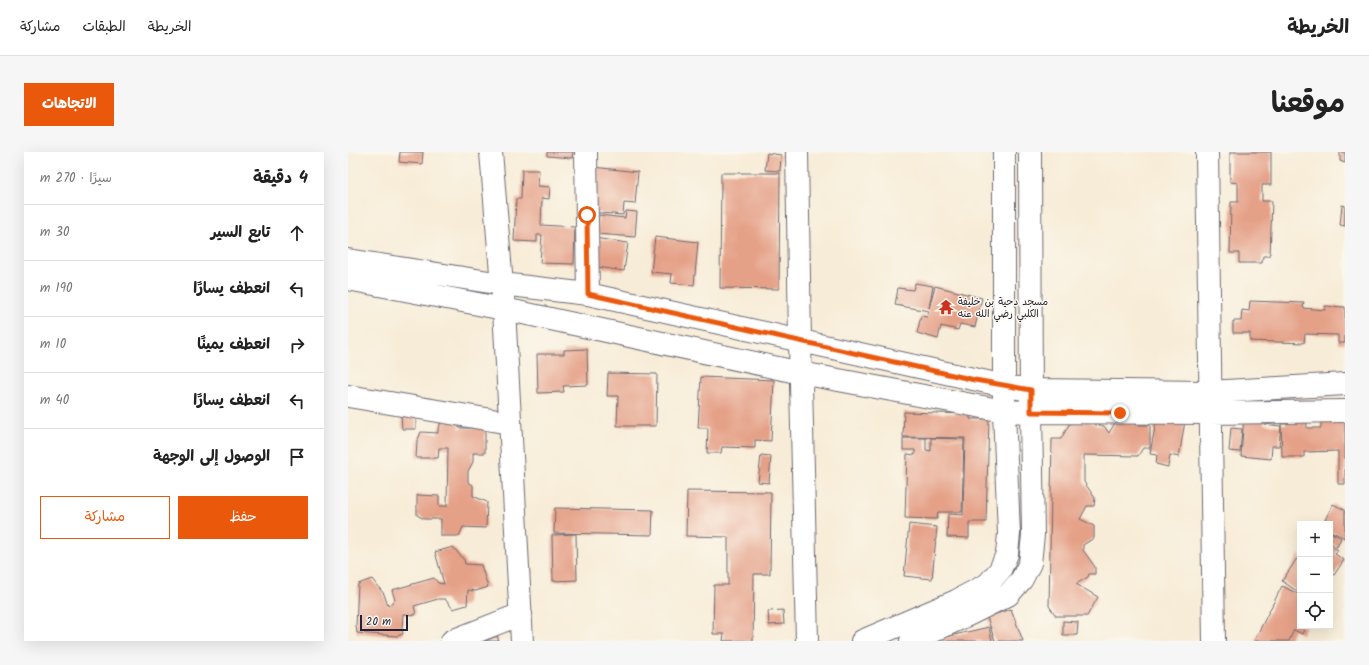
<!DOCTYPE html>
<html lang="ar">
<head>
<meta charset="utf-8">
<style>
	:root { --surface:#fff; --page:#f6f6f6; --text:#222; --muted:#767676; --line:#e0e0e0; --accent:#ea580c }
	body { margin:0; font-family:Kalam,"Playpen Sans Arabic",sans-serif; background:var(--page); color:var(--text); direction:rtl }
	.controls { position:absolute; right:12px; bottom:12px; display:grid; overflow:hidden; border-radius:0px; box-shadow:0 4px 16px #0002 }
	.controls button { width:36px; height:36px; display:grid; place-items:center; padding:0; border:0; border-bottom:1px solid var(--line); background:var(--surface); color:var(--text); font:20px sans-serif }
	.scale { position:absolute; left:12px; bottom:10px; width:48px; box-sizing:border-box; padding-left:4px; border:2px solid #22223b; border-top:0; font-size:11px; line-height:14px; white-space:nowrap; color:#22223b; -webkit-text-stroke:3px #fbf7ec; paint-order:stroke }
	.stop { position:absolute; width:12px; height:12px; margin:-9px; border:3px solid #ea580c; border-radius:50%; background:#fff }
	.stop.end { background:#ea580c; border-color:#fff; box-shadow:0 1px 4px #0008 }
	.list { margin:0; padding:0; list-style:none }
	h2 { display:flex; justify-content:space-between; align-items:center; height:52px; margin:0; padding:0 16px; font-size:17px }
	h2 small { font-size:13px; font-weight:400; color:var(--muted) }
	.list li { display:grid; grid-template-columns:26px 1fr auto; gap:12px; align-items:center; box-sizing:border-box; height:56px; padding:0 16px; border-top:1px solid var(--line) }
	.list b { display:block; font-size:15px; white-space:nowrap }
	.list em { font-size:13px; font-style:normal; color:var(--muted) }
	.actions { display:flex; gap:8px; padding:12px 16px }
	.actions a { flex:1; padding:9px 0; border:1px solid var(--accent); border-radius:0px; text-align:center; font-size:14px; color:var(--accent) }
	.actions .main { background:var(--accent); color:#fff }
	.icon { flex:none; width:22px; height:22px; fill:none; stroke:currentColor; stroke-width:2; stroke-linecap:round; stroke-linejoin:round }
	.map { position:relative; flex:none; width:997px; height:489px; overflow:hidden; direction:ltr; border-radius:0px }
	header { display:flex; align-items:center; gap:24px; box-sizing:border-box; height:56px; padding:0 20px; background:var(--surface); border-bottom:1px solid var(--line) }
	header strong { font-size:19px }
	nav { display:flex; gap:22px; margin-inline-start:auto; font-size:14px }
	.intro { display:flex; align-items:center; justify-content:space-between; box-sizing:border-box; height:96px; padding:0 24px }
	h1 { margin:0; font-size:28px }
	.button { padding:10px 18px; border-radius:0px; background:var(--accent); color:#fff; font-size:14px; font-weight:700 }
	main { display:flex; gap:24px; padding:0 24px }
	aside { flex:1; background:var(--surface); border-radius:0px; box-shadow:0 4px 16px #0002 }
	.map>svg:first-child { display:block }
</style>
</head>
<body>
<header>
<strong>الخريطة</strong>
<nav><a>الخريطة</a><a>الطبقات</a><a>مشاركة</a></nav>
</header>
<div class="intro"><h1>موقعنا</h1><a class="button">الاتجاهات</a></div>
<main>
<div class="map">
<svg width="997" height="489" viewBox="0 0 997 489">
	<rect width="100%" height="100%" fill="#fbf7ec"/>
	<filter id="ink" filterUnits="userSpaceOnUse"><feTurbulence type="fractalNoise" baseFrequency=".025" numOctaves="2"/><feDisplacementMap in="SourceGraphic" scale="8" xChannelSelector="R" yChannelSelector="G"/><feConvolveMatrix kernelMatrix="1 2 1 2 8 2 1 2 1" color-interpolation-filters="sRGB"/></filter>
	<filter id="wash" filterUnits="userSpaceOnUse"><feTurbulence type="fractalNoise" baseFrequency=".012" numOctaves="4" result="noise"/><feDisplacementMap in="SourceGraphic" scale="16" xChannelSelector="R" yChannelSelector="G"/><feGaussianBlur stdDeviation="0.9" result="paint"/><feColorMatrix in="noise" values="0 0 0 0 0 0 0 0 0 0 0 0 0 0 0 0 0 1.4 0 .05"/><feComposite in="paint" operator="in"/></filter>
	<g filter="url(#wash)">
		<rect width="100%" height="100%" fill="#f7ecd7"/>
		<g id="blocks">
			<path fill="#e5a188" d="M52 0H75L74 12 51 10Z
				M199 0H225L224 6 199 4Z
				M882 0H923V33H914V49H924L922 104H915L914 111H891V101H882L883 50H890V31L882 30Z
				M992 0H997V11L992 9Z
				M419 1 433 3 432 19 417 18Z
				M245 15 290 20 287 52 276 51 275 63 242 60Z
				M174 18H191L190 34 202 35 201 47 194 46 193 73 227 75 226 112 192 111 194 83H189V90L166 89 168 47H173Z
				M373 21H432L431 137 372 136Z
				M994 53 997 54V74L992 73Z
				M278 59 289 60 287 85 249 82 251 63 277 66Z
				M307 85 350 90 346 133 323 131 324 122 303 120Z
				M246 86 280 91 276 119 243 114Z
				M567 131 585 134 581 156 587 134 634 146 627 175 612 172 610 178 593 174 590 187 569 181 573 164 579 165 581 159 547 153 550 136 565 138Z
				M902 149 956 151 955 156 977 158V154L997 155V191H990V183L957 182 956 191 902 189V181H885V169H893L894 158 901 159Z
				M239 197 240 233 215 234 216 240 190 241 189 202H216V198Z
				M260 221 309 222 308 274H269L270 244H259Z
				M353 225 426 228 423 289 407 288V296L374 295 373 301H359L360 276H350Z
				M556 260 622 262V267H641L638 370H621V386L599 385 600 362 615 363 617 286 555 285Z
				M68 261V277H54L53 262Z
				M958 261 959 276H973V264H997V332H990V299L956 300V305H934L933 272H939V262Z
				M727 262 748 273 756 274 761 281 771 264H786V273H802V296H795L790 304 736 303V330L747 346 746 354H739L732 367 746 374V386L735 393V398L747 415V422H741L740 425 728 432 750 445 739 464H708L701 454 704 287H713Z
				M896 263 916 265V272L933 274 931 294H924L923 307 893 304Z
				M809 264 837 269 831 305 822 303 820 315 808 312 809 303 802 302Z
				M95 266H111V276H137V301H125V310L120 319V330L125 333V344L139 350 138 376 115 375 111 384H93V367H76L69 363V343L91 344V354H99L100 296H91L90 306H68L69 290 73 280 90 281V277Z
				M883 276 894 277 892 300 881 299Z
				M555 286H578V298L583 299V286L616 287 614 360H590L589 367 557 366 559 302 567 303V298H555Z
				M413 303 423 304 421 331 410 330Z
				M339 339 423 340 422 422H406L405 489H375L376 482H365L366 433H380V385L338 384Z
				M985 352 997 358V386L982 379V372H975Z
				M207 356 305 358 304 383 206 381Z
				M561 372 589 375 584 427 556 424Z
				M982 380 993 386 989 395 982 391Z
				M228 382 229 428 205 429 204 383Z
				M982 393 990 398 987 402 996 408 986 423 982 421Z
				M105 395 116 408 117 412 133 413 140 435 128 439 120 438 119 453 105 457 97 447H90L66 454 68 463 55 462 54 476 55 482 49 484 9 481 8 474 10 432 24 427 36 442 40 454 47 448 44 438 86 426 90 431 96 432 87 400Z
				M952 402V441L934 429Z
				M934 434 952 443V474H958L954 482 946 478 941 489H906Z
				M663 457 675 489H647L639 465Z
				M435 458 436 472 421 473 420 459Z
				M715 469 730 470 729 483H715Z
				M641 475 644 489H585L584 488Z
				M149 484 151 489H137Z"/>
		</g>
	</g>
	<g filter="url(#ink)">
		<use href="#blocks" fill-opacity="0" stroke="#6d6972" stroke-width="1"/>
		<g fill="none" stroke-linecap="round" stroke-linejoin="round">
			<g stroke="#6d6972" stroke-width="24">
				<path id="minor" d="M143 0 156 157 174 489
					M238 0 240 142
					M449 0 452 189 459 489
					M859 0 866 489
					M0 108 154 132 240 142 657 234 683 238 861 240 997 232
					M0 127 156 157 453 221 656 259 683 260 862 261 997 259
					M0 244 162 271
					M104 489 173 462
					M514 489 608 449 640 432 652 418 659 402 661 382 656 259V0
					M563 489 624 461 660 443 674 427 682 411 685 383 683 260 682 0"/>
			</g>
			<use href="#minor" stroke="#fff" stroke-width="22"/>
		</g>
	</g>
	<g fill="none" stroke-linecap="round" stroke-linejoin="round" filter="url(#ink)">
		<path stroke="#ea580c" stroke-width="5" d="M239 63 240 142 627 228 683 238V260L772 261"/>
	</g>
	<defs>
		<g id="temple-bare" transform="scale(1.2)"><path d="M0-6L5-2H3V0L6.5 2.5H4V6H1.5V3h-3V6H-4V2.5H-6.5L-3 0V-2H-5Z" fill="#c8321e" stroke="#fbf7ec" stroke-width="2.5" paint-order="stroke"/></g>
	</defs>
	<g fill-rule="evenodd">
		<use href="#temple-bare" x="598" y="155"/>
	</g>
	<g text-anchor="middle" stroke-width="3" stroke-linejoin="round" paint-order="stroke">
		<g font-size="10" fill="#22223b" stroke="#fbf7ec" text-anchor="start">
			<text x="610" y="153">مسجد دحية بن خليفة<tspan x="610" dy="12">الكلبي رضي الله عنه</tspan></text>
		</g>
	</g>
</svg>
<div class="controls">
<button>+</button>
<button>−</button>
<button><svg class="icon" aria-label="locate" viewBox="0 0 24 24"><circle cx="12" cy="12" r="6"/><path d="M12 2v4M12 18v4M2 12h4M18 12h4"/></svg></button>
</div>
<div class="scale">20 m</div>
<div class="stop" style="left:239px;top:63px"></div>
<div class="stop end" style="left:772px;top:261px"></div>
</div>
<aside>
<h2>4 دقيقة<small>سيرًا · 270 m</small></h2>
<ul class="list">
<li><svg class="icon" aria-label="ahead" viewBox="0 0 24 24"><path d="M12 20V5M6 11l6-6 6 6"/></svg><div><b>تابع السير</b></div><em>30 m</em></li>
<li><svg class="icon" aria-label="left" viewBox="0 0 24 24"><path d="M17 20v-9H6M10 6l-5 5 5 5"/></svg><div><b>انعطف يسارًا</b></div><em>190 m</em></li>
<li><svg class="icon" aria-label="right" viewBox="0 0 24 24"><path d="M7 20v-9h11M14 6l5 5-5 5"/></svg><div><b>انعطف يمينًا</b></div><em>10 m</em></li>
<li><svg class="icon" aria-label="left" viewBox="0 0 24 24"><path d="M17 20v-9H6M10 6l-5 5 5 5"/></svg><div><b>انعطف يسارًا</b></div><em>40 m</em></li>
<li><svg class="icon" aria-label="arrive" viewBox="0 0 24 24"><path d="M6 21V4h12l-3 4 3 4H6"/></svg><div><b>الوصول إلى الوجهة</b></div></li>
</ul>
<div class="actions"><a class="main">حفظ</a><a>مشاركة</a></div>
</aside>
</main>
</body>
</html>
